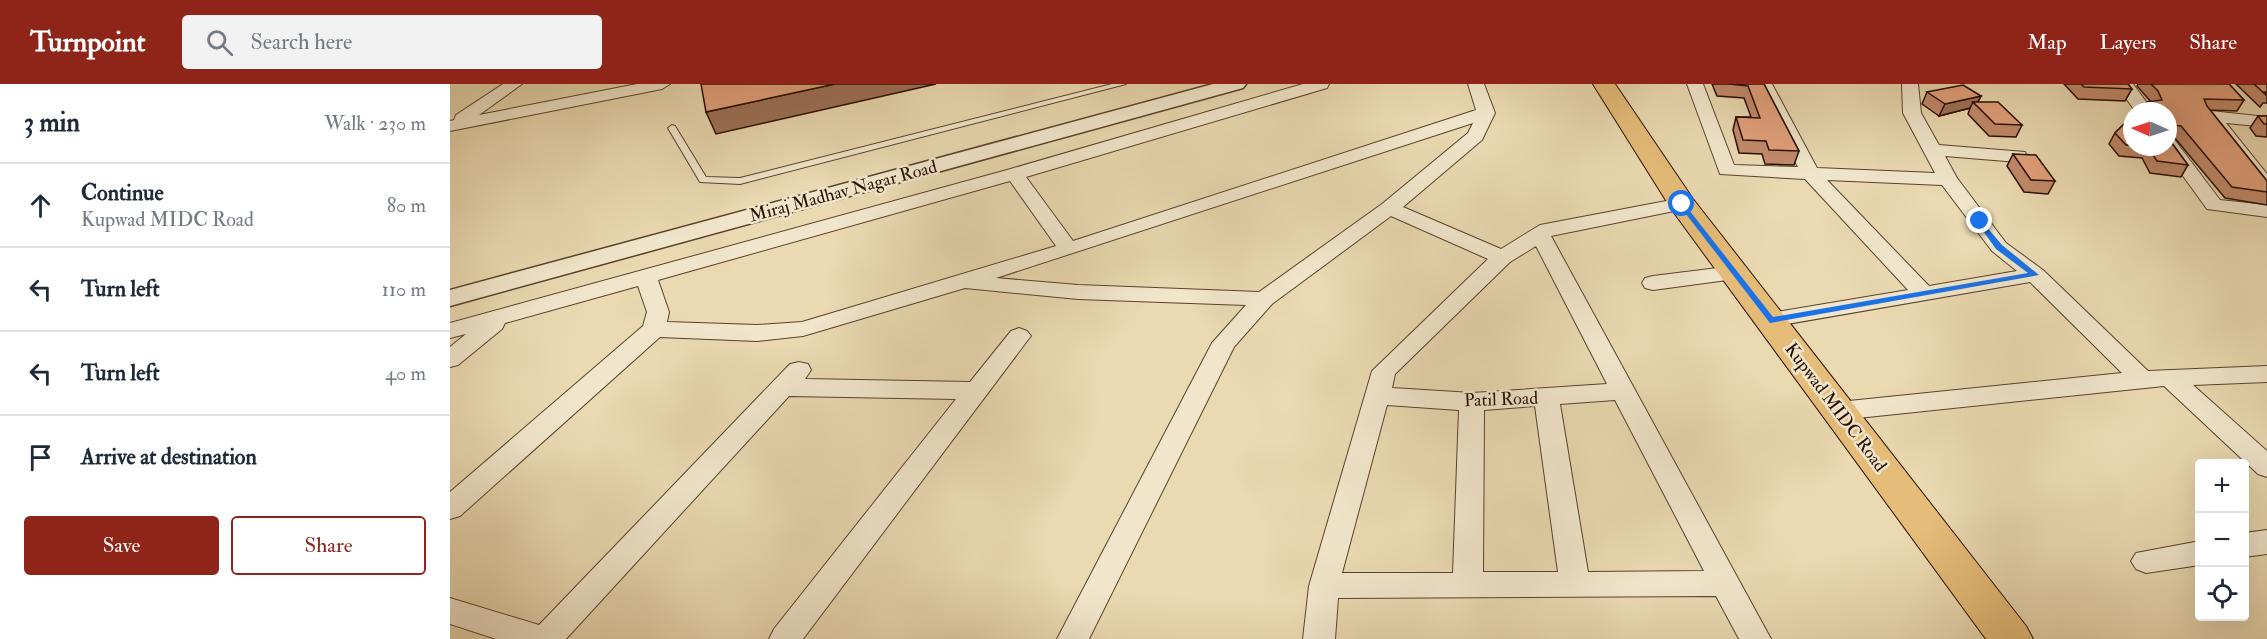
<!DOCTYPE html>
<html lang="en">
<head>
<meta charset="utf-8">
<style>
	:root { --surface:#fff; --page:#f2f2f3; --text:#1f2937; --muted:#747a83; --line:#e0e1e3; --accent:#8f2418 }
	body { margin:0; font-family:"IM FELL Double Pica",serif; background:var(--page); color:var(--text) }
	.controls { position:absolute; right:18px; bottom:18px; display:grid; overflow:hidden; border-radius:6px; box-shadow:0 6px 24px #0002 }
	.controls button { width:54px; height:54px; display:grid; place-items:center; padding:0; border:0; border-bottom:2px solid var(--line); background:var(--surface); color:var(--text); font:30px sans-serif }
	.compass { position:absolute; left:1673px; top:18px; width:54px; height:54px; border-radius:50%; background:var(--surface); box-shadow:0 6px 24px #0002; rotate:273deg }
	.stop { position:absolute; width:18px; height:18px; margin:-14px; border:4px solid #1a73e8; border-radius:50%; background:#fff }
	.stop.end { background:#1a73e8; border-color:#fff; box-shadow:0 2px 6px #0008 }
	.list { margin:0; padding:0; list-style:none }
	h2 { display:flex; justify-content:space-between; align-items:center; height:78px; margin:0; padding:0 24px; font-size:26px }
	h2 small { font-size:20px; font-weight:400; color:var(--muted) }
	.list li { display:grid; grid-template-columns:39px 1fr auto; gap:18px; align-items:center; box-sizing:border-box; height:84px; padding:0 24px; border-top:2px solid var(--line) }
	.list b { display:block; font-size:22px; white-space:nowrap }
	.list p { margin:0; font-size:20px; white-space:nowrap; color:var(--muted) }
	.list em { font-size:20px; font-style:normal; color:var(--muted) }
	.actions { display:flex; gap:12px; padding:18px 24px }
	.actions a { flex:1; padding:14px 0; border:2px solid var(--accent); border-radius:6px; text-align:center; font-size:21px; color:var(--accent) }
	.actions .main { background:var(--accent); color:#fff }
	.icon { flex:none; width:33px; height:33px; fill:none; stroke:currentColor; stroke-width:2; stroke-linecap:round; stroke-linejoin:round }
	.map { position:relative; flex:none; width:1817px; height:555px; overflow:hidden }
	header { display:flex; align-items:center; gap:36px; box-sizing:border-box; height:84px; padding:0 30px; background:var(--accent); color:#fff }
	header strong { font-size:28px }
	nav { display:flex; gap:33px; margin-inline-start:auto; font-size:21px }
	.search { width:420px; height:54px; background:var(--page); display:flex; align-items:center; gap:15px; box-sizing:border-box; padding:0 21px; border-radius:6px; color:var(--muted); font-size:22px }
	main { display:flex }
	aside { flex:1; background:var(--surface) }
	.map>svg:first-child { display:block }
</style>
</head>
<body>
<header>
<strong>Turnpoint</strong>
<div class="search"><svg class="icon" aria-label="search" viewBox="0 0 24 24"><circle cx="10" cy="10" r="6"/><path d="M15 15l6 6"/></svg>Search here</div>
<nav><a>Map</a><a>Layers</a><a>Share</a></nav>
</header>
<main>
<aside>
<h2>3 min<small>Walk · 230 m</small></h2>
<ul class="list">
<li><svg class="icon" aria-label="ahead" viewBox="0 0 24 24"><path d="M12 20V5M6 11l6-6 6 6"/></svg><div><b>Continue</b><p>Kupwad MIDC Road</p></div><em>80 m</em></li>
<li><svg class="icon" aria-label="left" viewBox="0 0 24 24"><path d="M17 20v-9H6M10 6l-5 5 5 5"/></svg><div><b>Turn left</b></div><em>110 m</em></li>
<li><svg class="icon" aria-label="left" viewBox="0 0 24 24"><path d="M17 20v-9H6M10 6l-5 5 5 5"/></svg><div><b>Turn left</b></div><em>40 m</em></li>
<li><svg class="icon" aria-label="arrive" viewBox="0 0 24 24"><path d="M6 21V4h12l-3 4 3 4H6"/></svg><div><b>Arrive at destination</b></div></li>
</ul>
<div class="actions"><a class="main">Save</a><a>Share</a></div>
</aside>
<div class="map">
<svg width="1817" height="555" viewBox="0 0 1817 555">
	<rect width="100%" height="100%" fill="#ead9b1"/>
	<filter id="stains"><feTurbulence type="fractalNoise" baseFrequency=".00333" numOctaves="4"/><feColorMatrix values="0 0 0 0 .2 0 0 0 0 .09 0 0 0 0 .02 0 0 0 .5 -.17"/></filter>
	<radialGradient id="worn" r=".72"><stop offset=".6" stop-color="#630" stop-opacity="0"/><stop offset="1" stop-color="#630" stop-opacity=".3"/></radialGradient>
	<g fill="none" stroke-linecap="round" stroke-linejoin="round">
		<g stroke="#59422c" stroke-width="2">
			<path id="service" d="M662 0H676L290 100 250 98 218 44 222 41 225 42 256 93 290 94Z"/>
		</g>
		<g stroke="#59422c" stroke-width="2">
			<path id="minor" d="M53 0H72L29 31 187 0H220L212 5 0 47V37L4 36 6 31Z
				M853 0H879L877 4 576 93 623 157 1026 26 1018 0H1034L1045 29 1032 56 953 123 1051 165 1090 141 1232 114 1239 116 1242 120 1239 124 1101 152 1321 555H1289L1266 512 888 514 885 555H853L859 502 922 287 1038 175 941 132 822 220 784 263 639 555H607L762 259 796 221 628 215 515 204 353 252 307 257 210 253 10 432 0 435V408L193 242 197 228 188 202 55 239 52 245 8 281 0 283V263L16 250 0 254V239L557 86ZM1023 39 1018 49 932 120 809 208 628 201 546 194ZM560 97 606 162 352 238 307 241 217 238 219 228 208 196ZM1086 162 1157 300 1022 309 942 304 945 290 1060 178ZM1165 316 1254 487 1138 488 1110 320ZM937 321 1009 326 1003 489H892ZM1085 322 1108 488H1033L1034 326Z
				M1237 0H1253L1284 81 1348 83 1306 0H1322L1367 84 1485 89 1453 29 1452 0H1468L1471 29 1489 61 1575 68 1577 72 1575 76 1568 78 1495 72 1507 94 1556 159 1593 186 1698 287 1817 282V298L1743 301 1817 367V393L1808 390 1714 302 1389 336 1380 333 1376 327 1380 321 1389 318 1672 289 1580 198 1320 243 1312 241 1309 236 1312 231 1320 229 1458 206 1355 95 1270 90ZM1377 96 1492 101 1542 167 1567 187 1479 202Z
				M1666 0H1683L1703 27H1685Z
				M1761 27 1817 33V43L1776 39 1817 90V109L1810 107 1752 32Z
				M1718 54 1724 55 1770 116 1817 121V133L1757 125 1712 63H1718Z
				M1284 182 1292 184 1295 189 1292 194 1203 206 1195 204 1192 199 1195 194 1203 192Z
				M569 244 577 247 581 252 577 257 353 555H319L324 545 506 315 339 312 116 555H46L0 540V514L89 541 340 280 349 278 358 280 361 286 355 295 520 298 561 247Z
				M1817 446V470L1794 473V449Z
				M1750 457V481L1696 489 1686 485 1681 477 1686 469Z"/>
		</g>
		<g stroke="#59422c" stroke-width="3">
			<path id="tertiary" d="M763 0H796L793 4 0 222V206Z"/>
		</g>
		<g stroke="#290f00" stroke-width="2">
			<path id="primary" d="M1143 0H1165L1243 115 1576 542 1583 555H1536L1222 126Z"/>
		</g>
		<use href="#service" fill="#f1e6cc" fill-rule="evenodd"/>
		<use href="#minor" fill="#f1e6cc" fill-rule="evenodd"/>
		<use href="#tertiary" fill="#f1e6cc" fill-rule="evenodd"/>
		<use href="#primary" fill="#e5bc78" fill-rule="evenodd"/>
	</g>
	<path fill="#c28a6b" stroke="#290f00" stroke-width="1.5" d="M1262 0H1314L1349 67 1344 81 1315 80 1312 70 1289 69 1283 46 1286 33H1301L1294 14 1267 12Z
		M1614 0H1678L1682 5 1675 17 1628 15Z
		M1688 0H1779L1794 16 1787 27 1760 26 1817 97V121L1775 114 1724 53H1721L1719 55 1738 81 1731 93 1700 89 1692 74 1669 72 1659 60 1665 49 1682 32V63H1718L1701 18 1687 2Z
		M1786 0H1817V19H1813L1810 23Z
		M1477 8 1531 12 1528 18 1572 41 1566 53 1539 52 1518 30 1520 24 1489 32 1472 20Z
		M1808 32H1817V53L1806 52 1800 44Z
		M1563 70 1605 97 1598 110 1574 108 1557 82Z"/>
	<path fill="#9e7157" stroke="#290f00" stroke-width="1.5" d="M385 0H486L266 50 256 28Z
		M1531 12 1526 21 1523 18 1520 24 1489 32 1495 20Z"/>
	<path fill="#e2a17c" stroke="#290f00" stroke-width="1.5" d="M251 0H385L256 28Z
		M1279 0H1314L1349 67 1319 66 1316 57 1293 56 1286 33 1310 34 1298 2Z
		M1631 0H1678L1682 5 1634 3Z
		M1701 0H1779L1794 16 1754 15 1757 22 1817 97V108L1782 103 1731 42 1723 41 1722 50 1718 51V27H1688L1697 18 1712 16 1708 7Z
		M1804 0H1817V8H1814L1817 12Z
		M1513 1 1531 12 1495 20 1477 8Z
		M1523 18H1548L1572 41 1545 40Z
		M1682 32V61H1676L1665 49Z
		M1808 32H1817V40H1814Z
		M1718 54 1738 81 1707 77 1698 63H1718Z
		M1563 70 1586 71 1605 97 1581 96Z"/>
	<path fill="#1a73e8" d="M1232 117 1323 233 1578 189 1546 165 1526 137 1530 135 1552 161 1589 191 1320 239 1229 121Z"/>
	<g text-anchor="middle" stroke-width="5" stroke-linejoin="round" paint-order="stroke">
		<g font-size="18" fill="#290f00" stroke="#f1e6cc">
			<text transform="translate(393 107) rotate(-15)" y="6">Miraj Madhav Nagar Road</text>
			<text transform="translate(1051 315) rotate(-2)" y="6">Patil Road</text>
			<text transform="translate(1386 323) rotate(53)" y="6">Kupwad MIDC Road</text>
		</g>
	</g>
	<rect width="100%" height="100%" filter="url(#stains)"/>
	<rect width="100%" height="100%" fill="url(#worn)"/>
</svg>
<div class="controls">
<button>+</button>
<button>−</button>
<button><svg class="icon" aria-label="locate" viewBox="0 0 24 24"><circle cx="12" cy="12" r="6"/><path d="M12 2v4M12 18v4M2 12h4M18 12h4"/></svg></button>
</div>
<svg class="compass" viewBox="-18 -18 36 36"><path d="M0-13l5 13h-10z" fill="#e53935"/><path d="M0 13l5-13h-10z" fill="#747a83"/></svg>
<div class="stop" style="left:1232px;top:120px"></div>
<div class="stop end" style="left:1530px;top:137px"></div>
</div>
</main>
</body>
</html>
